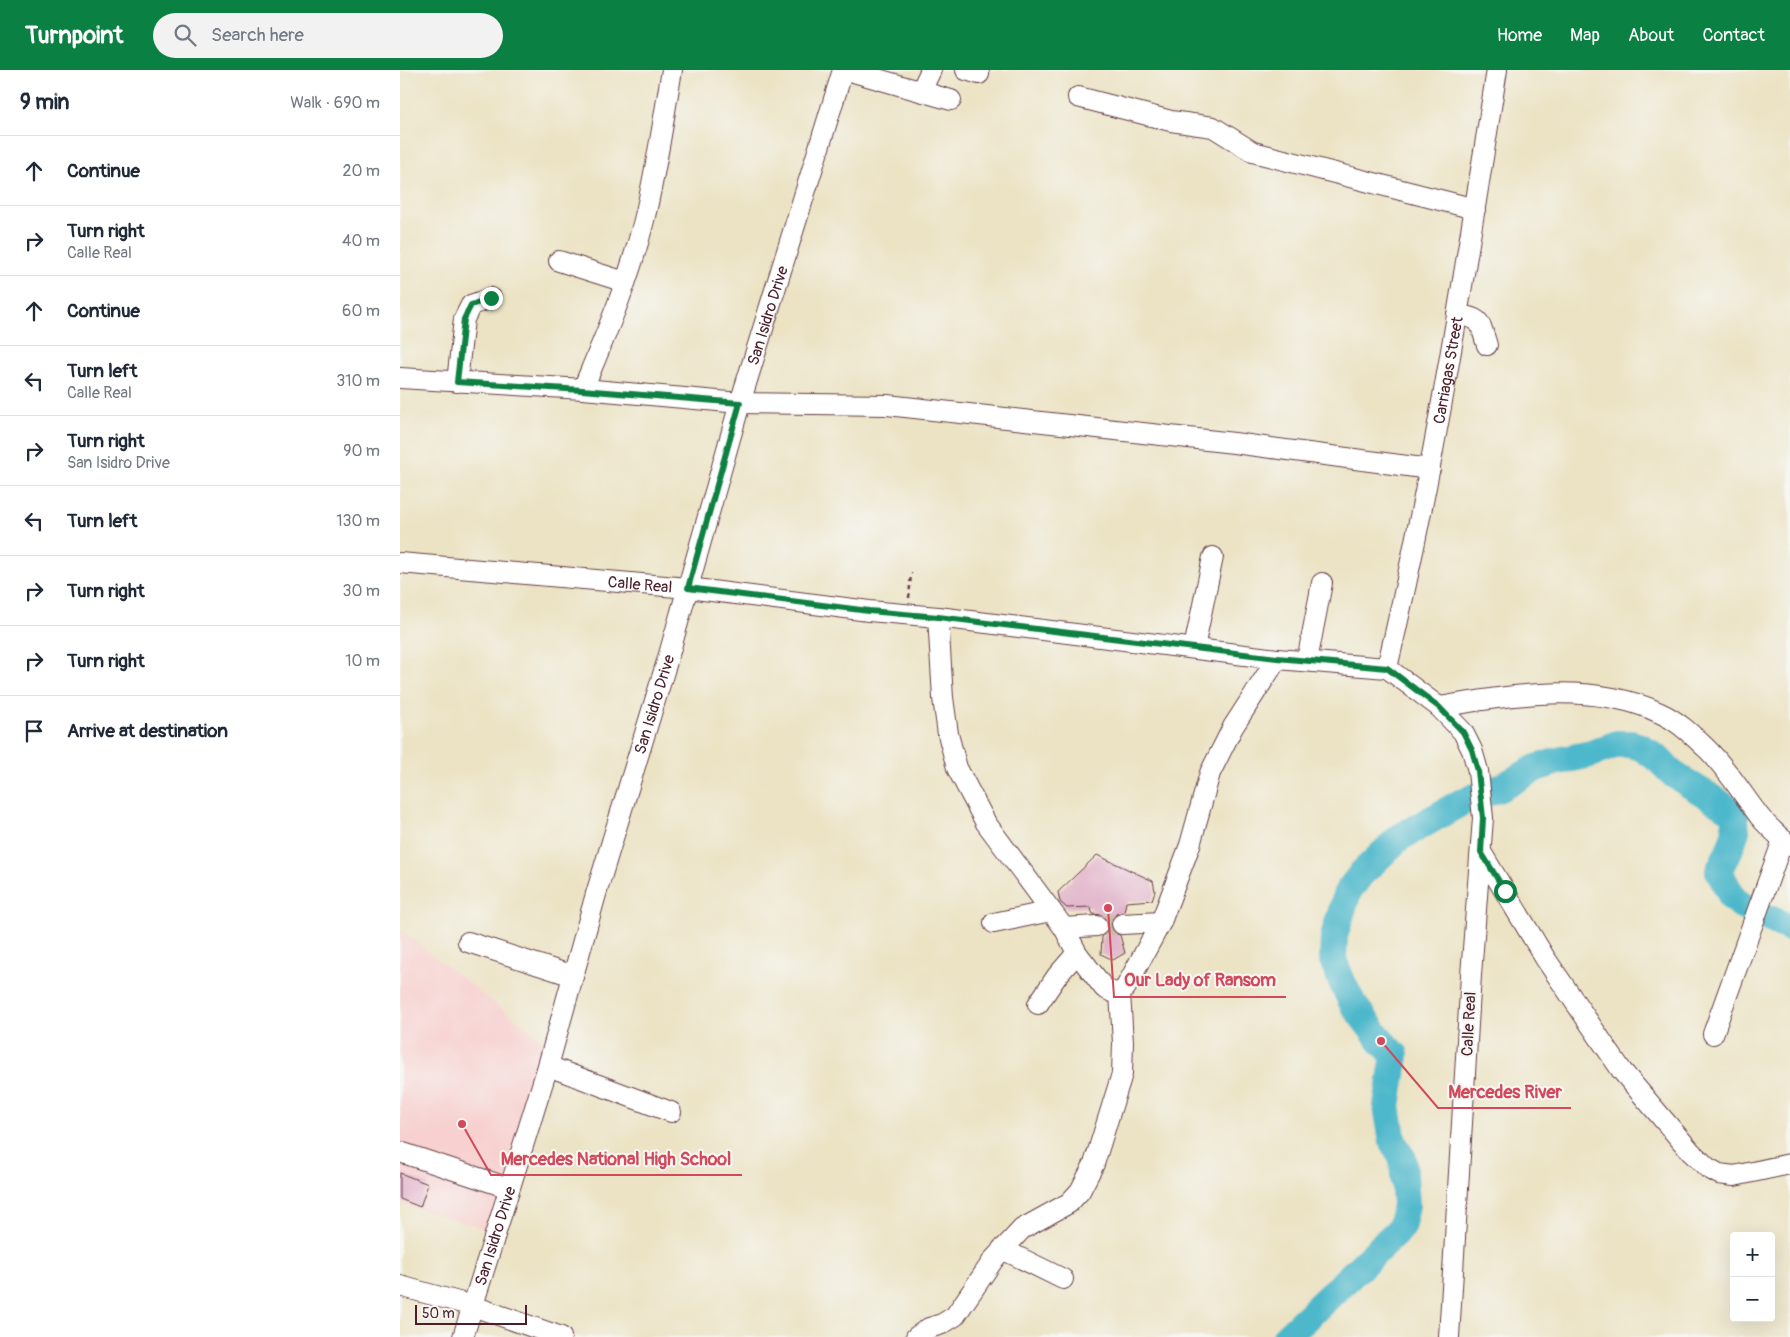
<!DOCTYPE html>
<html lang="en">
<head>
<meta charset="utf-8">
<style>
	:root { --surface:#fff; --page:#f2f2f3; --text:#1f2937; --muted:#747a83; --line:#e0e1e3; --accent:#0b8043 }
	body { margin:0; font-family:Pangolin,sans-serif; background:var(--page); color:var(--text) }
	.controls { position:absolute; right:15px; bottom:15px; display:grid; overflow:hidden; border-radius:5px; box-shadow:0 5px 20px #0002 }
	.controls button { width:45px; height:45px; display:grid; place-items:center; padding:0; border:0; border-bottom:1px solid var(--line); background:var(--surface); color:var(--text); font:25px sans-serif }
	.scale { position:absolute; left:15px; bottom:12px; width:112px; box-sizing:border-box; padding-left:5px; border:2px solid #4a1f2b; border-top:0; font-size:14px; line-height:18px; white-space:nowrap; color:#4a1f2b; -webkit-text-stroke:4px #f6f6f2; paint-order:stroke }
	.stop { position:absolute; width:15px; height:15px; margin:-11px; border:4px solid #0b8043; border-radius:50%; background:#fff }
	.stop.end { background:#0b8043; border-color:#fff; box-shadow:0 1px 5px #0008 }
	.list { margin:0; padding:0; list-style:none }
	h2 { display:flex; justify-content:space-between; align-items:center; height:65px; margin:0; padding:0 20px; font-size:21px }
	h2 small { font-size:16px; font-weight:400; color:var(--muted) }
	.list li { display:grid; grid-template-columns:32px 1fr auto; gap:15px; align-items:center; box-sizing:border-box; height:70px; padding:0 20px; border-top:1px solid var(--line) }
	.list b { display:block; font-size:19px; white-space:nowrap }
	.list p { margin:0; font-size:16px; white-space:nowrap; color:var(--muted) }
	.list em { font-size:16px; font-style:normal; color:var(--muted) }
	.icon { flex:none; width:28px; height:28px; fill:none; stroke:currentColor; stroke-width:2; stroke-linecap:round; stroke-linejoin:round }
	.map { position:relative; flex:none; width:1390px; height:1267px; overflow:hidden }
	header { display:flex; align-items:center; gap:30px; box-sizing:border-box; height:70px; padding:0 25px; background:var(--accent); color:#fff }
	header strong { font-size:24px }
	nav { display:flex; gap:28px; margin-inline-start:auto; font-size:18px }
	.search { width:350px; height:45px; background:var(--page); display:flex; align-items:center; gap:12px; box-sizing:border-box; padding:0 18px; border-radius:28px; color:var(--muted); font-size:19px }
	main { display:flex }
	aside { flex:1; background:var(--surface) }
	.map>svg:first-child { display:block }
</style>
</head>
<body>
<header>
<strong>Turnpoint</strong>
<div class="search"><svg class="icon" aria-label="search" viewBox="0 0 24 24"><circle cx="10" cy="10" r="6"/><path d="M15 15l6 6"/></svg>Search here</div>
<nav><a>Home</a><a>Map</a><a>About</a><a>Contact</a></nav>
</header>
<main>
<aside>
<h2>9 min<small>Walk · 690 m</small></h2>
<ul class="list">
<li><svg class="icon" aria-label="ahead" viewBox="0 0 24 24"><path d="M12 20V5M6 11l6-6 6 6"/></svg><div><b>Continue</b></div><em>20 m</em></li>
<li><svg class="icon" aria-label="right" viewBox="0 0 24 24"><path d="M7 20v-9h11M14 6l5 5-5 5"/></svg><div><b>Turn right</b><p>Calle Real</p></div><em>40 m</em></li>
<li><svg class="icon" aria-label="ahead" viewBox="0 0 24 24"><path d="M12 20V5M6 11l6-6 6 6"/></svg><div><b>Continue</b></div><em>60 m</em></li>
<li><svg class="icon" aria-label="left" viewBox="0 0 24 24"><path d="M17 20v-9H6M10 6l-5 5 5 5"/></svg><div><b>Turn left</b><p>Calle Real</p></div><em>310 m</em></li>
<li><svg class="icon" aria-label="right" viewBox="0 0 24 24"><path d="M7 20v-9h11M14 6l5 5-5 5"/></svg><div><b>Turn right</b><p>San Isidro Drive</p></div><em>90 m</em></li>
<li><svg class="icon" aria-label="left" viewBox="0 0 24 24"><path d="M17 20v-9H6M10 6l-5 5 5 5"/></svg><div><b>Turn left</b></div><em>130 m</em></li>
<li><svg class="icon" aria-label="right" viewBox="0 0 24 24"><path d="M7 20v-9h11M14 6l5 5-5 5"/></svg><div><b>Turn right</b></div><em>30 m</em></li>
<li><svg class="icon" aria-label="right" viewBox="0 0 24 24"><path d="M7 20v-9h11M14 6l5 5-5 5"/></svg><div><b>Turn right</b></div><em>10 m</em></li>
<li><svg class="icon" aria-label="arrive" viewBox="0 0 24 24"><path d="M6 21V4h12l-3 4 3 4H6"/></svg><div><b>Arrive at destination</b></div></li>
</ul>
</aside>
<div class="map">
<svg width="1390" height="1267" viewBox="0 0 1390 1267">
	<rect width="100%" height="100%" fill="#f6f6f2"/>
	<filter id="ink" filterUnits="userSpaceOnUse"><feTurbulence type="fractalNoise" baseFrequency=".02" numOctaves="2"/><feDisplacementMap in="SourceGraphic" scale="10" xChannelSelector="R" yChannelSelector="G"/><feConvolveMatrix kernelMatrix="1 2 1 2 8 2 1 2 1" color-interpolation-filters="sRGB"/></filter>
	<filter id="wash" filterUnits="userSpaceOnUse"><feTurbulence type="fractalNoise" baseFrequency=".0096" numOctaves="4" result="noise"/><feDisplacementMap in="SourceGraphic" scale="20" xChannelSelector="R" yChannelSelector="G"/><feGaussianBlur stdDeviation="1.12" result="paint"/><feColorMatrix in="noise" values="0 0 0 0 0 0 0 0 0 0 0 0 0 0 0 0 0 1.4 0 .05"/><feComposite in="paint" operator="in"/></filter>
	<g filter="url(#wash)">
		<rect width="100%" height="100%" fill="#ece3c4"/>
		<path fill="#f7d0cf" d="M0 860 149 975 90 1160 0 1133Z"/>
		<g fill="none" stroke-linecap="round" stroke-linejoin="round">
			<path stroke="#4eb8cb" stroke-width="28" d="M1368 848 1390 858
				M886 1267 1001 1158 1006 1135 1003 1089 993 1072 987 1036 995 985 981 971 953 934 942 912 933 890 934 866 948 821 962 803 999 768 1062 732 1100 718 1136 698 1158 691 1191 684 1217 674H1230L1241 677 1258 689 1273 704 1334 742 1336 761 1329 781 1319 801 1333 829 1349 840"/>
		</g>
		<g id="blocks">
			<path fill="#e2b3ca" d="M697 785 753 811 755 821 752 830 726 832 724 842 716 844 712 848 710 854 712 860 716 864 720 865 725 883 713 890 701 884 702 867 707 862 709 856 707 849 702 845 693 844 690 837 667 838 660 832 658 822Z
				M0 1103 28 1114 20 1137 0 1129Z"/>
		</g>
	</g>
	<g filter="url(#ink)">
		<use href="#blocks" fill-opacity="0" stroke="#623c42" stroke-width="1"/>
		<g fill="none" stroke-linecap="round" stroke-linejoin="round">
			<path stroke="#ccbca5" stroke-width="20" stroke-dasharray="20 10" stroke-linecap="butt" d="M697 856 722 854"/>
			<g stroke="#623c42" stroke-width="22">
				<g id="minor">
					<path d="M446 0 551 30"/>
					<path d="M566 0 579 4"/>
					<path d="M521 21 531 0"/>
					<path d="M678 27 771 51 813 57 853 82 1075 139"/>
					<path d="M159 191 225 212"/>
					<path d="M1057 245C1083 248 1079 252 1087 275"/>
					<path d="M0 308 183 319 340 333 487 335 834 373 1030 399"/>
					<path d="M57 312 64 249 71 235 91 228"/>
					<path d="M183 319C205 266 229 211 243 154 256 104 263 51 272 0"/>
					<path id="s1" d="M0 493 288 518 469 541 538 547 877 589 987 598"/>
					<path d="M538 547 543 628 548 664 557 698 586 753 664 858 677 883 704 918 712 922 720 923 726 917 761 852 790 775 810 703 833 657 877 589"/>
					<path d="M794 578 813 487"/>
					<path d="M907 591 922 513"/>
					<path d="M987 598 1039 637 1063 662 1072 680 1078 701 1083 748 1071 905 1049 1267"/>
					<path id="s2" d="M987 598C1034 401 1065 200 1097 0"/>
					<path d="M1039 637C1110 625 1192 611 1260 643 1278 651 1292 665 1306 678 1327 698 1342 724 1360 747 1368 757 1380 767 1390 776"/>
					<path d="M1081 782 1145 888 1222 1001 1291 1082 1308 1098 1319 1104 1334 1106 1390 1094"/>
					<path d="M594 853 651 841"/>
					<path d="M722 854 761 852"/>
					<path d="M664 858 697 856"/>
					<path d="M68 872 173 906"/>
					<path d="M638 934 657 906 677 883"/>
					<path d="M1313 964 1383 770"/>
					<path d="M148 996 271 1042"/>
					<path d="M0 1082 109 1118"/>
					<path d="M602 1179 663 1209"/>
					<path d="M0 1216 73 1236 161 1267"/>
					<path id="s3" d="M63 1267 148 996 196 824 268 588 340 333 443 0"/>
					<path d="M516 1267 529 1258 542 1254 555 1246 594 1189 622 1159 669 1133 680 1121 694 1094 722 1004 723 973 720 923"/>
				</g>
			</g>
			<path stroke="#623c42" stroke-width="2.5" stroke-dasharray="4 4" stroke-linecap="butt" d="M509 528 511 503"/>
			<use href="#minor" stroke="#fff" stroke-width="20"/>
		</g>
	</g>
	<g fill="none" stroke-linecap="round" stroke-linejoin="round" filter="url(#ink)">
		<path stroke="#0b8043" stroke-width="6" d="M91 228 71 235 64 249 57 312 182 320 340 333 288 518 469 541 538 547 877 588 987 598 1039 637 1063 662 1072 680 1078 701 1083 748 1081 782 1105 821"/>
	</g>
	<g text-anchor="middle" stroke-width="4" stroke-linejoin="round" paint-order="stroke">
		<g font-size="16" fill="#4a1f2b" stroke="#f6f6f2">
			<text dy="6" stroke="none"><textPath href="#s3" startOffset="1066">San Isidro Drive</textPath></text>
			<text dy="6" stroke="none"><textPath href="#s2" startOffset="304">Carriagas Street</textPath></text>
			<text dy="6" stroke="none"><textPath href="#s1" startOffset="241">Calle Real</textPath></text>
			<text dy="6" stroke="none"><textPath href="#s3" startOffset="661">San Isidro Drive</textPath></text>
			<text transform="translate(1068 954) rotate(-87)" y="6">Calle Real</text>
			<text dy="6" stroke="none"><textPath href="#s3" startOffset="106">San Isidro Drive</textPath></text>
		</g>
	</g>
	<path fill="none" stroke="#d1495b" stroke-width="2" d="M708 838L714 927H886M981 971L1038 1038H1171M62 1054L91 1105H342"/>
	<g fill="#d1495b" stroke="#f6f6f2" stroke-width="2">
		<circle cx="708" cy="838" r="5"/>
		<circle cx="981" cy="971" r="5"/>
		<circle cx="62" cy="1054" r="5"/>
	</g>
	<g font-size="18" text-anchor="middle" font-weight="bold" fill="#d1495b" stroke="#f6f6f2" stroke-width="4" stroke-linejoin="round" paint-order="stroke">
		<text x="800" y="916">Our Lady of Ransom</text>
		<text x="1105" y="1028">Mercedes River</text>
		<text x="216" y="1095">Mercedes National High School</text>
	</g>
</svg>
<div class="controls">
<button>+</button>
<button>−</button>
</div>
<div class="scale">50 m</div>
<div class="stop" style="left:1105px;top:821px"></div>
<div class="stop end" style="left:91px;top:228px"></div>
</div>
</main>
</body>
</html>
